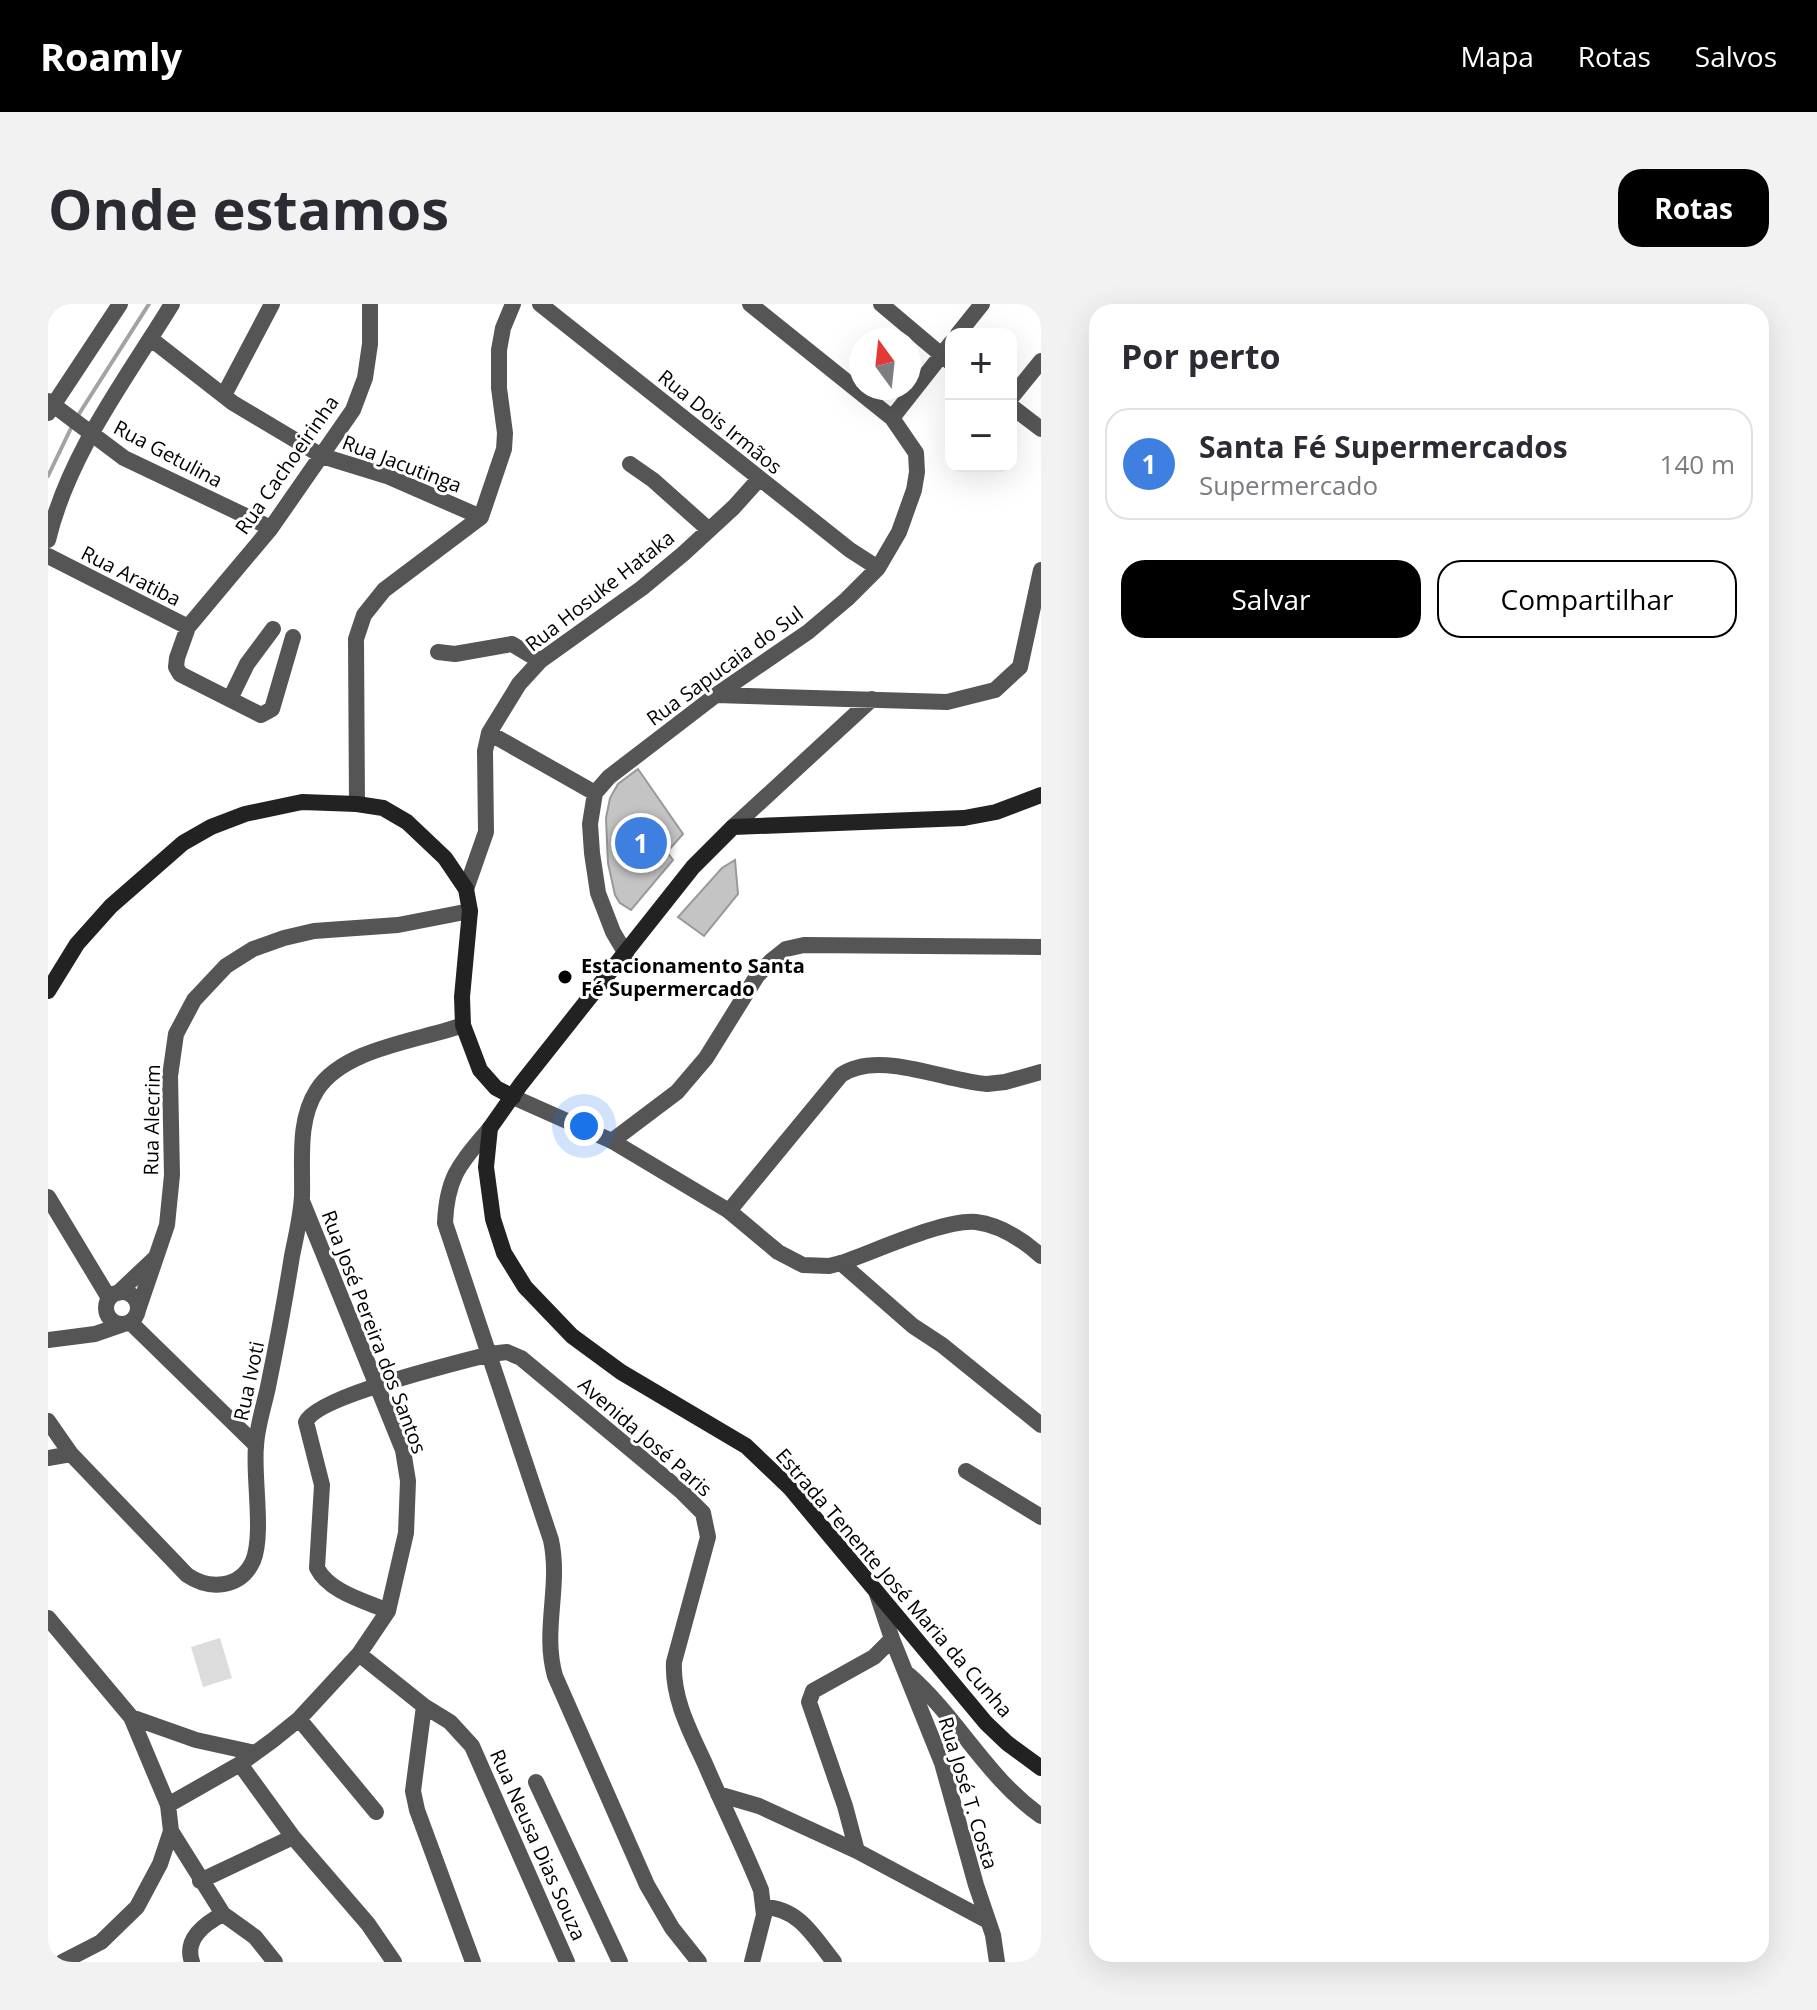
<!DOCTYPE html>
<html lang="pt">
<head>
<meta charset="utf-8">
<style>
	:root { --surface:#fff; --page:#f2f2f3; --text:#2b2b33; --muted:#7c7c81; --line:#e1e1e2; --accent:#000 }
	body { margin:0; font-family:"Open Sans",sans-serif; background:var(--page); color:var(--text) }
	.controls { position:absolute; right:24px; top:24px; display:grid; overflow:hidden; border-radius:16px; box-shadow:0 8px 32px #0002 }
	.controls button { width:72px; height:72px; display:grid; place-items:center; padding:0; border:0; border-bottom:2px solid var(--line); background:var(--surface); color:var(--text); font:40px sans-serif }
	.compass { position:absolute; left:801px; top:24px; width:72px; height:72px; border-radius:50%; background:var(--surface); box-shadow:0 8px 32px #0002; rotate:345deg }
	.you { position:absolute; left:536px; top:822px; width:28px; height:28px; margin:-20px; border:6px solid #fff; border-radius:50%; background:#1a73e8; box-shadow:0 0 0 12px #1a73e833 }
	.badge { display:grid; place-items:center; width:52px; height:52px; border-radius:50%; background:var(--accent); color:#fff; font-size:26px; font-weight:700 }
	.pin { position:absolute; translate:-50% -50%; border:4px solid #fff; box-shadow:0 2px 8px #0006 }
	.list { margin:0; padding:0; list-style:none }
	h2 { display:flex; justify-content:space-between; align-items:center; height:104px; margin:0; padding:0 32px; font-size:34px }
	h2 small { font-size:26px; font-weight:400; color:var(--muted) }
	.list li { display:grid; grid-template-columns:52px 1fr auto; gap:24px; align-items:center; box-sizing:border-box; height:112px; margin:0 16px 16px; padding:0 16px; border:2px solid var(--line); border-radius:24px }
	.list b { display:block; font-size:30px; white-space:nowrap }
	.list p { margin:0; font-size:26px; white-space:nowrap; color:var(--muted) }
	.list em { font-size:26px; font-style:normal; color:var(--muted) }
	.actions { display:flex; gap:16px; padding:24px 32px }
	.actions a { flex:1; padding:18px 0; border:2px solid var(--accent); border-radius:24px; text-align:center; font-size:28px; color:var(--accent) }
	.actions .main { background:var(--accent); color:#fff }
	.map { position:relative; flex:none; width:993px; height:1658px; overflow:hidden; border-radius:24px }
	header { display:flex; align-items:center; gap:48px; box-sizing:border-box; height:112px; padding:0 40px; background:var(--accent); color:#fff }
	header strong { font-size:38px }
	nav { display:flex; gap:44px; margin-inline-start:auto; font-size:28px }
	.intro { display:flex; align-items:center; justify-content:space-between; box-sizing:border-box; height:192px; padding:0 48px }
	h1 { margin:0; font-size:56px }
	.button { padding:20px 36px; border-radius:24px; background:var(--accent); color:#fff; font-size:28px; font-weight:700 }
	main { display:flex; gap:48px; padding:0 48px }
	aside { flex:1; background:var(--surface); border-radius:24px; box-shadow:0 8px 32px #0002 }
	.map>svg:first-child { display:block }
</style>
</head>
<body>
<header>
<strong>Roamly</strong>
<nav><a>Mapa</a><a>Rotas</a><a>Salvos</a></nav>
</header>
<div class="intro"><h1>Onde estamos</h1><a class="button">Rotas</a></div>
<main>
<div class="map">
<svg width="993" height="1658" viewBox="0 0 993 1658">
	<rect width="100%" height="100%" fill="#fff"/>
	<path fill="#dcdcdc" d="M172 1334 184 1374 155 1383 143 1343Z"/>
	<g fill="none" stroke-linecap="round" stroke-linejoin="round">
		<path stroke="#a3a3a3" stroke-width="4" d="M29 113 101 0
			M0 172 25 120"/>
	</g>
	<path fill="#c4c4c4" stroke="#999" stroke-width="2" d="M590 465 635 530 619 548 625 556 583 606 572 599 567 591 560 559 558 514 562 494 570 480Z
		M687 556 690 590 656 632 630 613 674 564Z"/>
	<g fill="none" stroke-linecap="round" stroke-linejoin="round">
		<path stroke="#555" stroke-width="16" d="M492 0 802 246 830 264
			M833 0 903 59
			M910 30 934 0
			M103 35 185 99 274 152 339 172 433 213
			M176 91 224 0
			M963 94 993 57
			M0 97 76 154 223 224
			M963 102 993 125
			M844 114 903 39
			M582 160 605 176 660 225
			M0 236C21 149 78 75 124 0
			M0 252 140 323
			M245 333 224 405 213 411 132 370 128 363 129 354 140 323 223 224 305 106 317 74 322 40V0
			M390 348 407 350 464 340 492 357
			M668 391 899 398 947 386 972 363 993 266
			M182 395 199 360 225 325
			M441 429 547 489
			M309 500 308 335 316 311 336 286 433 213 456 145 457 129 451 84V46L455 24 465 0
			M685 523 824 395
			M418 585 438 528 437 447 441 429 471 380 492 357 594 284 635 250 686 203 711 175
			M578 650 565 628 550 589 544 549 542 520 547 489 561 473 668 391 760 328 799 295 830 264 851 228 866 186 869 168 868 149 844 114 702 0
			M442 824C413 859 399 871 397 919L503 1236C513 1283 494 1326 507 1372L599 1581 624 1624 651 1658
			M564 837 629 788 658 754 709 672 723 657 738 645 756 641 993 643
			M0 893 61 994
			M681 907 793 771C830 745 896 777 939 780L957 778 993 768
			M793 959 865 1022 894 1041 993 1121
			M58 1004a16 16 0 1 1 32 0a16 16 0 1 1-32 0Z
			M70 989 106 955
			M90 1006 119 921 124 871 122 772 128 730 146 696 178 662 205 645 236 634 266 627 350 621 422 607
			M82 1018 208 1141
			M0 1036 47 1030 76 1020
			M0 1117 23 1150 139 1271C161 1286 192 1285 205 1257 216 1231 205 1172 208 1142 209 1122 216 1102 220 1083 229 1039 237 996 244 952 248 932 253 912 254 892 255 857 249 817 269 786 296 744 371 737 415 721
			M0 1154 23 1150
			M918 1167 993 1213
			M829 1290 844 1335 894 1459 928 1581 945 1631 949 1658
			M340 1307C317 1297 281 1288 269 1264L274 1181 258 1118C268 1092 410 1059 442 1050L459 1048 473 1054 633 1187 655 1209 660 1233 626 1358C624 1395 643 1429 658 1462 676 1504 696 1544 713 1586L716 1611 704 1658
			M0 1314 83 1413 120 1501 123 1527 112 1560 89 1603 53 1638 14 1658
			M311 1350 376 1402 402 1418 424 1442 519 1658
			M861 1371C910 1414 939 1474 993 1512
			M376 1402 365 1487 369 1506 425 1658
			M83 1413 148 1436 207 1449
			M251 1415 328 1508
			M192 1460 245 1533 320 1620 346 1658
			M488 1478 572 1658
			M670 1490 711 1502 809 1547 940 1617
			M120 1501 192 1460 225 1436 251 1415 311 1350 340 1307 358 1229 360 1177 355 1146 254 897
			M123 1527 175 1610 207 1633 227 1658
			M809 1547 797 1502 761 1398 765 1387 826 1353 844 1335
			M152 1577 245 1533
			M716 1603C751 1604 766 1633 786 1658
			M144 1658C136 1635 156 1620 175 1610"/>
		<path stroke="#555" stroke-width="16" d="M0 109 72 0
			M465 793 564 837 681 907 730 948 755 961 781 962 793 959C826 948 896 915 928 918 953 921 975 936 993 952"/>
		<path stroke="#222" stroke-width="16" d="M993 491 948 508 916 514 685 523 645 563 473 780 442 824 438 863 445 915 456 949 477 983 524 1032 573 1068 698 1142 742 1184 938 1419 959 1439 993 1464
			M0 687 29 640 63 602 135 539 163 523 197 510 254 498 309 500 335 504 359 518 397 554 418 585 422 607 414 693 415 721 432 766 448 784 465 793"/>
	</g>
	<circle fill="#000" stroke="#fff" stroke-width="3" cx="517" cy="673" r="8"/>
	<g text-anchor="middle" stroke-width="6" stroke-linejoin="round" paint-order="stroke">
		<g font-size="20" fill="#000" stroke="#fff">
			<text transform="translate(672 118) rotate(39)" y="7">Rua Dois Irmãos</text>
			<text transform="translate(120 150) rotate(28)" y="7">Rua Getulina</text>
			<text transform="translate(354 160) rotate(21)" y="7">Rua Jacutinga</text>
			<text transform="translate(239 161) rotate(-55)" y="7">Rua Cachoeirinha</text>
			<text transform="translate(83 272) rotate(27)" y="7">Rua Aratiba</text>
			<text transform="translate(552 287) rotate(-38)" y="7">Rua Hosuke Hataka</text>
			<text transform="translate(677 362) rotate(-36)" y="7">Rua Sapucaia do Sul</text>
			<text transform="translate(104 816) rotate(-89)" y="7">Rua Alecrim</text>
			<text transform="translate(326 1028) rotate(69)" y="7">Rua José Pereira dos Santos</text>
			<text transform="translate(201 1077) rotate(-78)" y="7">Rua Ivoti</text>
			<text transform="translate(597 1133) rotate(41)" y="7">Avenida José Paris</text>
			<text transform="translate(846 1279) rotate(49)" y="7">Estrada Tenente José Maria da Cunha</text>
			<text transform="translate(920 1489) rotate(73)" y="7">Rua José T. Costa</text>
			<text transform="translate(490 1541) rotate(66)" y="7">Rua Neusa Dias Souza</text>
		</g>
		<g font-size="20" font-weight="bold" fill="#000" stroke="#fff" text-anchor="start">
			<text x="533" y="669">Estacionamento Santa<tspan x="533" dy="23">Fé Supermercado</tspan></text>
		</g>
	</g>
</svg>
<div class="controls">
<button>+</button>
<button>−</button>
</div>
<svg class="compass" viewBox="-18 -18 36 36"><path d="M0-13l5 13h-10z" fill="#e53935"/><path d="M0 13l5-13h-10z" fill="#7c7c81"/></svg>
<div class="you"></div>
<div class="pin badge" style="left:593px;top:539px;background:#3f7fe0">1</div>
</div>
<aside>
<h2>Por perto<small></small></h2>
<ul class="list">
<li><span class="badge" style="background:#3f7fe0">1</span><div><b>Santa Fé Supermercados</b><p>Supermercado</p></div><em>140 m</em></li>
</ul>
<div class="actions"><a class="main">Salvar</a><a>Compartilhar</a></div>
</aside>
</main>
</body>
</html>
